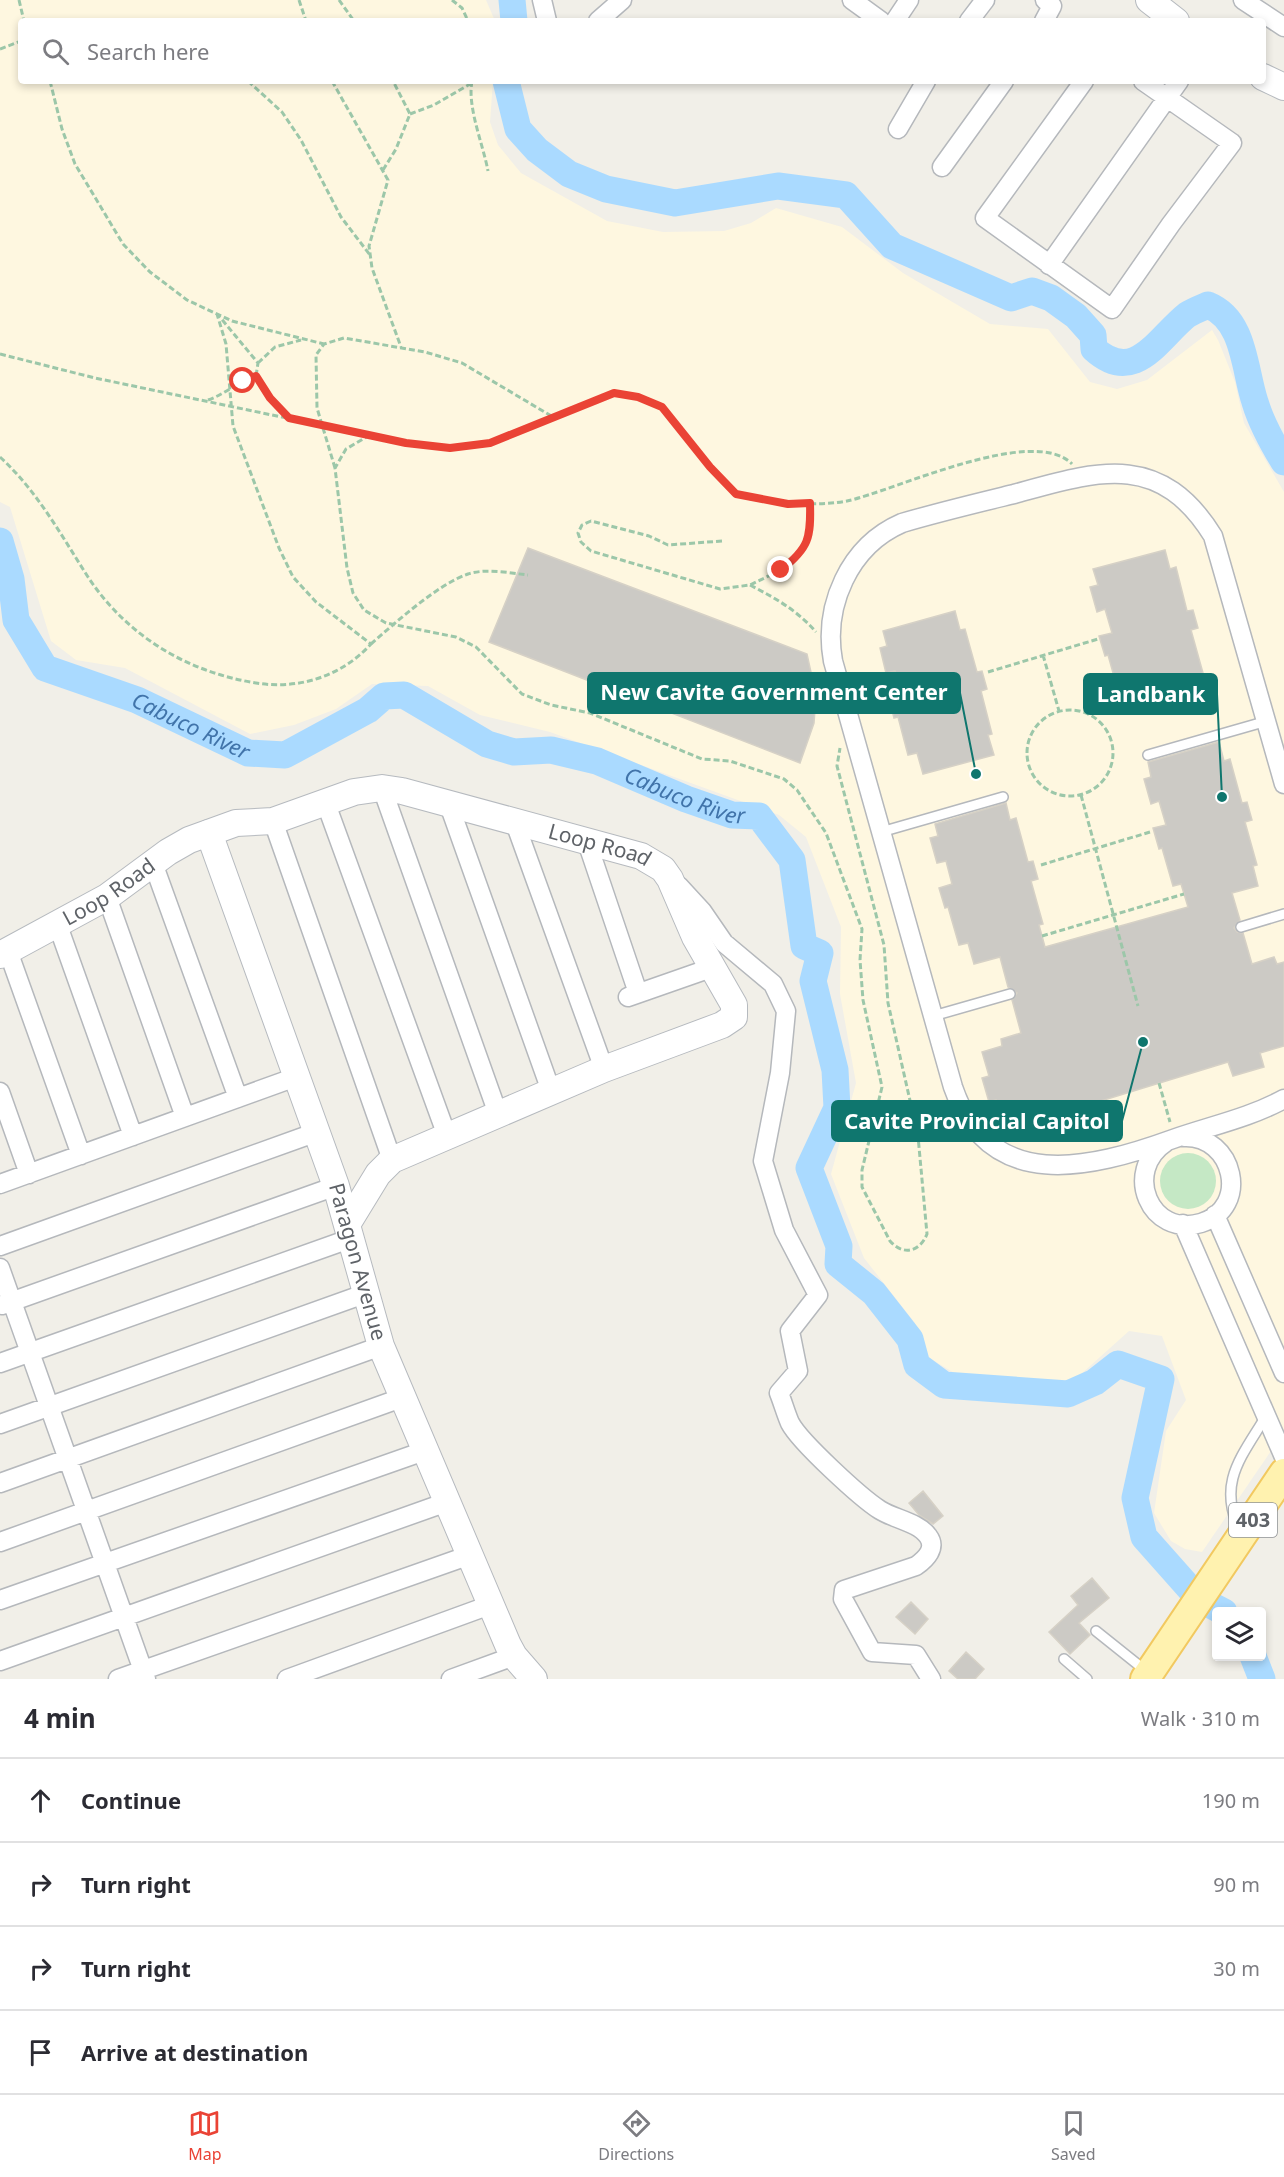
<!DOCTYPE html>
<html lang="en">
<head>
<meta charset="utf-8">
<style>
	:root { --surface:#fff; --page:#f7f7f7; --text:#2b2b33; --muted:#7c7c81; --line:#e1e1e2; --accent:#ea4335 }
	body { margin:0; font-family:"Noto Sans",sans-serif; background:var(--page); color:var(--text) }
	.controls { position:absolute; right:18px; bottom:18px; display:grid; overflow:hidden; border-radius:6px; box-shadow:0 3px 9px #0003 }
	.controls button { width:54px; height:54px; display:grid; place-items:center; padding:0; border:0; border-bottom:2px solid var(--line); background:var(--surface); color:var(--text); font:30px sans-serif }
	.stop { position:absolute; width:18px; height:18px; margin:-14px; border:4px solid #ea4335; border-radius:50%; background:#fff }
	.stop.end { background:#ea4335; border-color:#fff; box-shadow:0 2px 6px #0008 }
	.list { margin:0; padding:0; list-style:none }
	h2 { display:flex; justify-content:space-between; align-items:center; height:78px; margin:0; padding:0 24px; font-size:26px }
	h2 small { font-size:20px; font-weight:400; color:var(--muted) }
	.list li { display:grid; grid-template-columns:39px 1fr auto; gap:18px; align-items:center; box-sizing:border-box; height:84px; padding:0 24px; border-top:2px solid var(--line) }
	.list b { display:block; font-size:22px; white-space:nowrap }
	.list em { font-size:20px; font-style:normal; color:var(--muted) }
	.icon { flex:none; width:33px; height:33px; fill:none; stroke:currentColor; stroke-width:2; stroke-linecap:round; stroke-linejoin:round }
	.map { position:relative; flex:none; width:1284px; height:1679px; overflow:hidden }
	.search { position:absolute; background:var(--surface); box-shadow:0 3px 9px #0003; left:18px; right:18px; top:18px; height:66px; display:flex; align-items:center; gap:15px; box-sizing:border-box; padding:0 21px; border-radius:6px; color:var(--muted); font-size:22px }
	.sheet { height:414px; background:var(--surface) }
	nav { display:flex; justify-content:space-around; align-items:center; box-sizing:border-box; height:84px; border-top:2px solid var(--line); background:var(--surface); font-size:16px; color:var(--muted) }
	nav a { display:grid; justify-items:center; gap:3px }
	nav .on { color:var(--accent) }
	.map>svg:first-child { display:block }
</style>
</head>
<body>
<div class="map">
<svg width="1284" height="1679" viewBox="0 0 1284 1679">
	<rect width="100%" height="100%" fill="#f1efe8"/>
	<path fill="#fef7e0" d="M0 0H486L495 21H21V81H493L490 122 498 145 521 173 607 221 663 232 724 231 751 223 776 208 842 227 903 273 990 324 1048 329 1090 382 1117 389 1147 380 1212 330 1218 340 1235 382 1244 423 1284 492V1432L1202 1552 1185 1549 1171 1541 1154 1513 1166 1431 1186 1400 1162 1336 1129 1331 1070 1384 969 1382 923 1354 915 1323 864 1258 831 1174 856 1083 840 994 841 927 806 837 779 815 550 732 480 715 428 686 372 684 336 709 294 725 250 734 125 668 76 660 51 641 10 507 0 502Z"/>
	<path fill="#c5e8c5" d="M1160 1181a28 28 0 1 1 56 0a28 28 0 1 1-56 0Z"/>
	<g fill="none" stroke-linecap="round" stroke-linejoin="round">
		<g stroke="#aadaff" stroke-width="27">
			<path d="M512 0 514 21"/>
			<path d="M506 81 518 129 537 150 569 174 606 189 675 203 778 186 846 195 892 246 1011 298 1032 291 1051 298 1076 316 1093 335 1094 349C1135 386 1158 338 1187 315 1193 311 1201 308 1208 305 1245 320 1244 369 1255 402 1261 422 1273 444 1284 462"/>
			<path id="s1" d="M0 541 11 579 16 620 45 668 137 700 248 753 285 755 368 710 384 696 404 695 487 744 514 752 551 750 597 761 686 799 732 815 759 816 792 860 804 946 820 953 813 981 835 1070 837 1108 809 1168 839 1246 838 1264 874 1293 910 1339 917 1365 944 1385 1068 1394 1095 1382 1118 1364 1161 1379 1135 1498 1144 1537 1199 1599 1224 1612"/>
			<path d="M1253 1656 1262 1679"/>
		</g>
	</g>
	<path fill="#cccac5" stroke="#d6d1c6" stroke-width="1.5" d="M528 548 807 654 816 695 814 723 800 763 489 642Z
		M1165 550 1170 569 1176 567 1187 611 1193 610 1198 628 1191 630 1203 673 1199 674 1204 693 1133 713 1128 691 1119 694 1108 655 1105 656 1099 636 1112 633 1105 609 1097 612 1090 587 1098 585 1093 569Z
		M955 611 960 630 965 629 977 672 982 671 987 689 981 691 992 734 988 735 994 755 923 774 917 753 908 755 898 717 894 718 889 698 901 694 895 671 886 673 880 648 887 646 883 631Z
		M1219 742 1224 761 1230 759 1242 803 1247 802 1252 820 1245 822 1257 865 1253 866 1258 886 1232 893 1240 920 1234 928 1237 932 1243 933 1252 964 1274 957 1277 964 1284 962V1046L1260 1053 1264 1067 1233 1076 1228 1062 1091 1104 1094 1116 1064 1125 1060 1113 1024 1124 1022 1117 1003 1122 996 1100 989 1102 982 1078 989 1076 982 1052 1002 1046 1001 1039 1021 1033 1012 1000 1017 993 1008 987 1000 957 974 964 968 943 959 945 948 907 945 908 939 888 952 884 946 861 937 863 930 838 938 836 935 824 1006 803 1010 820 1016 818 1028 862 1033 861 1038 879 1031 881 1043 924 1039 925 1045 947 1188 907 1181 884 1173 886 1162 848 1159 849 1153 828 1166 825 1159 801 1151 804 1144 779 1151 777 1148 762Z
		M923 1491 943 1516 933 1524 919 1515 909 1503Z
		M1092 1578 1109 1598 1079 1623 1090 1635 1070 1654 1049 1632 1078 1605 1071 1596Z
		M911 1602 928 1619 915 1634 896 1617Z
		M966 1652 984 1669 975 1679H958L949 1671Z"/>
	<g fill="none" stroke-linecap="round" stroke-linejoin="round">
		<g stroke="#b5b8bc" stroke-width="12">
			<path id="lane" d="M1148 755 1267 721
				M881 832 1003 797
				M1241 927 1284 914
				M933 1016 1010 994
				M1240 1532C1217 1482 1241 1458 1266 1416
				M1096 1631 1146 1671
				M1064 1659 1087 1679"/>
		</g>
		<g stroke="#b5b8bc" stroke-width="21">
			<path id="street" d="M542 0 547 21
				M852 0 881 21
				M1243 0 1284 27
				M598 21 622 0
				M895 21 909 0
				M969 21 985 0
				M1044 21 1052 6 1045 0
				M1084 81 985 218 1112 309 1171 224 1232 143 1143 81
				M898 129 926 81
				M942 167 1004 81
				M1049 265 1179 81
				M1284 784 1213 536C1159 449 1095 472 1014 494 977 503 939 512 902 523 849 546 823 606 833 661L953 1087C989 1194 1090 1169 1173 1139 1210 1126 1249 1118 1284 1099
				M382 788 498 1114
				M325 801 447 1136
				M449 805 551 1091
				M273 821 392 1160
				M515 823 604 1069
				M587 842 638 993
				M153 863 238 1098
				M679 886 702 911 724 943 773 984 786 1011 780 1073 763 1161 784 1230 818 1295 790 1331 798 1371 779 1393C783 1403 786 1414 790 1423 800 1442 861 1498 880 1510 894 1519 918 1522 928 1536 937 1548 926 1559 916 1566L844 1590 843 1599 872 1652 916 1655 931 1679
				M107 897 185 1117
				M57 923 133 1136
				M8 951 81 1155
				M628 997 711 968
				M0 1092 29 1174
				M1166 1142C1122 1171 1150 1238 1201 1223 1251 1208 1234 1135 1184 1137
				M0 1184 296 1077
				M1215 1215 1284 1373
				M1183 1224 1284 1457
				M0 1246 317 1132
				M0 1268 146 1679
				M2 1305 336 1186
				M0 1363 352 1238
				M0 1424 367 1293
				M0 1483 381 1346
				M0 1542 404 1397
				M0 1600 427 1450
				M0 1661 447 1502
				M118 1679 470 1555
				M287 1679 490 1605
				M451 1679 514 1656"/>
		</g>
		<g stroke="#b6babf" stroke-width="28">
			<g id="secondary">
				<path d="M1149 0 1176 21"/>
				<path d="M1263 77 1284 87"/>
				<path id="s2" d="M209 833 336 1186 381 1346 508 1645 514 1656 534 1679"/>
				<path id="s3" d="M0 955 107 897 168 852 189 840 236 823 273 821 354 792 382 788 402 791 641 856 663 869 670 879 695 937 734 1005V1017L722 1025 604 1069 392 1160 378 1174 348 1223"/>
			</g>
		</g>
		<g stroke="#f2c960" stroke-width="32">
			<path id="primary" d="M1145 1679 1284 1473"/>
		</g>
		<path stroke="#9cc7a9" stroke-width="3" stroke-dasharray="6 3" stroke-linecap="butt" d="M19 0 24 21
			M299 0 306 21
			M339 0 354 21
			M452 0 462 8 468 21
			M0 49 21 41
			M50 81 62 129 75 164 123 244 150 272 187 300 232 321 324 344
			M248 81 282 112 301 140 341 217 370 255
			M332 81 388 180 369 246 372 268 401 347
			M472 81C467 107 483 144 488 171
			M410 114 434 105 470 84
			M383 170 396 149 410 114 393 81
			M0 354 95 378 406 443C434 446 464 451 492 442 524 431 556 414 588 403 596 400 606 394 614 394 620 393 630 395 636 397 683 407 699 466 735 493 752 505 825 506 847 501 894 491 1033 424 1072 464
			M258 363 275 347 301 340
			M256 375 270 398 288 417
			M208 400C225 394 238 382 256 376L258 363 219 316
			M370 435 346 449 335 468 347 568 353 593 364 610 386 623 456 637 476 647 522 694 551 705 590 713 702 759 730 761 784 779 797 790 826 833 862 929 860 960 863 1000 882 1087 862 1170V1187L890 1241C903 1256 920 1252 927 1234L918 1136 888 1003 884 945 837 766 840 748
			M0 457C38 492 61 535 88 577 127 636 187 672 256 683 299 690 342 676 371 644L316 602 293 577 279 548 233 426 226 344 217 314
			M335 468 317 408 316 355 324 344 344 338 425 352 462 363 553 417
			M722 541 668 545 649 536 591 521 582 525 578 533 581 542 591 551 720 589 750 585 781 570 806 546 811 528 810 503
			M750 585C775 598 797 610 816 632
			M371 644C395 623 438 584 468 574 487 568 509 573 528 575
			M1043 655 1059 711
			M988 672 1098 639
			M1027 753a43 43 0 1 1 86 0a43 43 0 1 1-86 0Z
			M1081 795 1138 1006
			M1041 865 1150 832
			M1042 936 1184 894
			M1159 1083 1170 1122"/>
		<use href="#lane" stroke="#fff" stroke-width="9"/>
		<use href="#street" stroke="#fff" stroke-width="18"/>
		<use href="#secondary" stroke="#fff" stroke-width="26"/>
		<use href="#primary" stroke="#fff2af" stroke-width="28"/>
	</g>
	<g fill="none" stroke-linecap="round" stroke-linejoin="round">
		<path stroke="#ea4335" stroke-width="8" d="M243 381 256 376 270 398 289 418 406 443 450 448 490 443 614 393 638 397 662 407 710 467 736 494 788 504 810 503C811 538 809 548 781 570"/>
	</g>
	<g text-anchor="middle" stroke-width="6" stroke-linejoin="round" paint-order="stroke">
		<rect fill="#fff" stroke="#8f9295" stroke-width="1.5" x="1229" y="1503" width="48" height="34" rx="4.5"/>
		<g font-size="20" font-weight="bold" fill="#5f6368">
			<text x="1253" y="1527">403</text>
		</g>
		<g font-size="21" fill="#5f6368" stroke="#fff">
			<text dy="7" stroke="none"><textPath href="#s3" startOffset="648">Loop Road</textPath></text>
			<text dy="7" stroke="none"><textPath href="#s3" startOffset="126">Loop Road</textPath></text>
			<text dy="7" stroke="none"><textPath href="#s2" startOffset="454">Paragon Avenue</textPath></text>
		</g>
		<g font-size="22" font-style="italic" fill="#4174aa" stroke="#fff">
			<text dy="8" stroke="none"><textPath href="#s1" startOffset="294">Cabuco River</textPath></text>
			<text dy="8" stroke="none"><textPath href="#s1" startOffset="834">Cabuco River</textPath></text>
		</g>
	</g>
	<path fill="none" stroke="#0f766e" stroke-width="2" d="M976 774L960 693M1222 797L1217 694M1143 1042L1122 1121"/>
	<g fill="#0f766e" stroke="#fff" stroke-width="2">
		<circle cx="976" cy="774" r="6"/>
		<circle cx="1222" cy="797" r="6"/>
		<circle cx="1143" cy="1042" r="6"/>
	</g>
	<g fill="#0f766e" stroke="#0f766e" stroke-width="2">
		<rect x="588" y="673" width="372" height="40" rx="6"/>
		<rect x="1084" y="674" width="133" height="40" rx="6"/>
		<rect x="832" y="1101" width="290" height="40" rx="6"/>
	</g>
	<g font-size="22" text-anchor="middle" font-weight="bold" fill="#fff">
		<text x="774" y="700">New Cavite Government Center</text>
		<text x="1151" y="702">Landbank</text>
		<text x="977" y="1129">Cavite Provincial Capitol</text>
	</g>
</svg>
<div class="controls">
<button><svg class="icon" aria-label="layers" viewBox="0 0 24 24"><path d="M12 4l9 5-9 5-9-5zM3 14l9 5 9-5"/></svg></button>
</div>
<div class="stop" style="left:243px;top:381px"></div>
<div class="stop end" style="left:781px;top:570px"></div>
<div class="search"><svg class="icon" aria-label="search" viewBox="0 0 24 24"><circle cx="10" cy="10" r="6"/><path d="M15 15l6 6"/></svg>Search here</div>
</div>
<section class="sheet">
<h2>4 min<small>Walk · 310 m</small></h2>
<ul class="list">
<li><svg class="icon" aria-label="ahead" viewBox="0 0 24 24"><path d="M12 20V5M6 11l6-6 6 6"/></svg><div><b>Continue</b></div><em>190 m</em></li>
<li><svg class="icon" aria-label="right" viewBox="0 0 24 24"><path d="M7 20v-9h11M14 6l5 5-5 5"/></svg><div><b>Turn right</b></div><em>90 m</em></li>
<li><svg class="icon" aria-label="right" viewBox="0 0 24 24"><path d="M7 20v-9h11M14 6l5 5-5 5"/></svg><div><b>Turn right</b></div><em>30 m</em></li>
<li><svg class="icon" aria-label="arrive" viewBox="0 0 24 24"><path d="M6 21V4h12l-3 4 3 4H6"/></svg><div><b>Arrive at destination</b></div></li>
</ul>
</section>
<nav>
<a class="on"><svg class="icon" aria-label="map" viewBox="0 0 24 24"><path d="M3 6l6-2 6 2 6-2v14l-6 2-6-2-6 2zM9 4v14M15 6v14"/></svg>Map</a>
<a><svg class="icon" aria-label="directions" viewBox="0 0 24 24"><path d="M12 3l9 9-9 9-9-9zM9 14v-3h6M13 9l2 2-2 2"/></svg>Directions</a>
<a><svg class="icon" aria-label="saved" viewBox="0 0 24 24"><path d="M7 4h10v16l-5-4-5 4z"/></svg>Saved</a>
</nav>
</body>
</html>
